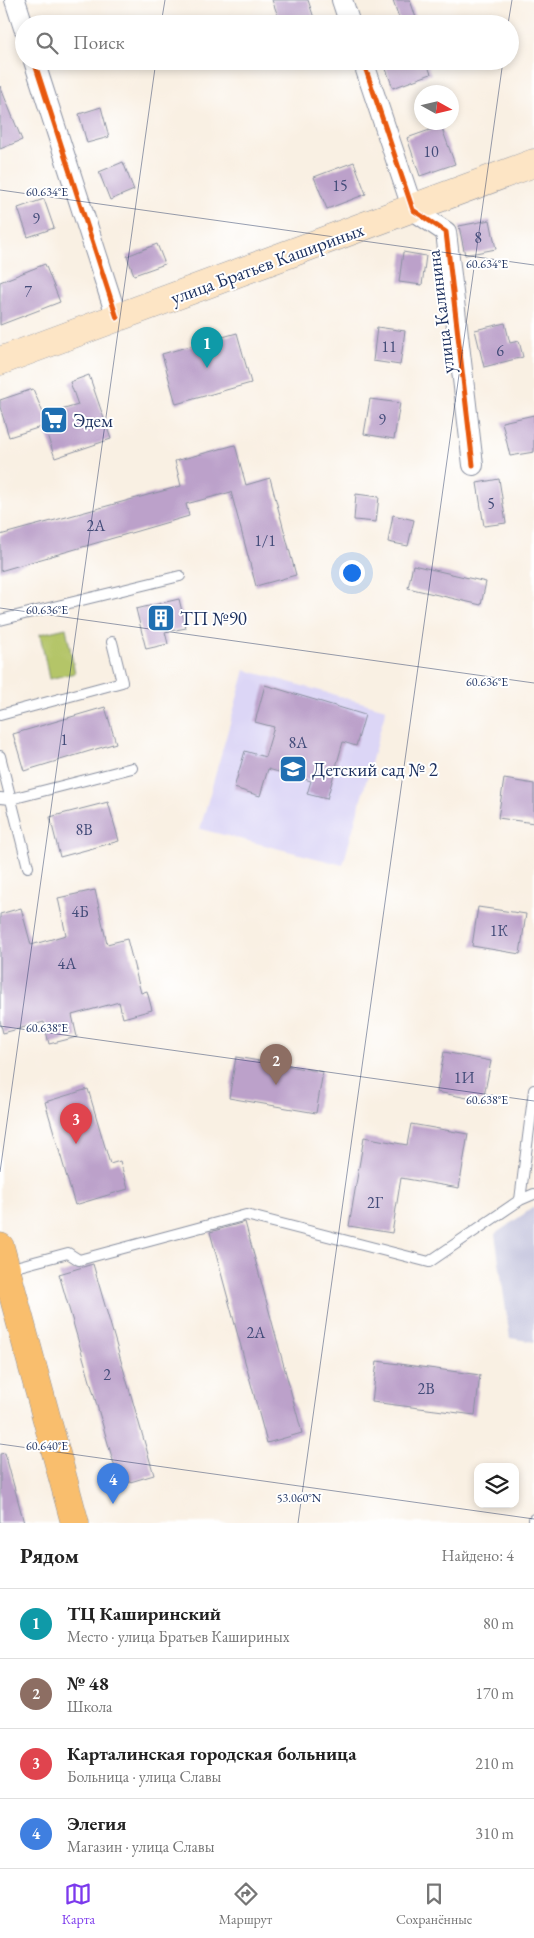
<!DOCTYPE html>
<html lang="ru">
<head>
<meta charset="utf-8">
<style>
	:root { --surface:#fff; --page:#f6f6f6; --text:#222; --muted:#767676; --line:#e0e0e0; --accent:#7c3aed }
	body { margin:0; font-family:"EB Garamond",serif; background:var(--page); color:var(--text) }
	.controls { position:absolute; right:15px; bottom:15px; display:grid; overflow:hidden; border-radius:10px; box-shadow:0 2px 8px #0003 }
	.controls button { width:45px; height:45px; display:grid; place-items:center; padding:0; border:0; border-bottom:1px solid var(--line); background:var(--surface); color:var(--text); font:25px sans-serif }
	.compass { position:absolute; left:414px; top:85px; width:45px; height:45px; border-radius:50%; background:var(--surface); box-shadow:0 2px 8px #0003; rotate:98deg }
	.you { position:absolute; left:351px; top:572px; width:18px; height:18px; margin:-12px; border:4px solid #fff; border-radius:50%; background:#1a73e8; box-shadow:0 0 0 8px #1a73e833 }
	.badge { display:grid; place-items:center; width:32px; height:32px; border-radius:50%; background:var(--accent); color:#fff; font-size:16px; font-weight:700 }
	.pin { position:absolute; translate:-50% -41px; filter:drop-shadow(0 1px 2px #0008) }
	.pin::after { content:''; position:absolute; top:26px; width:18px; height:15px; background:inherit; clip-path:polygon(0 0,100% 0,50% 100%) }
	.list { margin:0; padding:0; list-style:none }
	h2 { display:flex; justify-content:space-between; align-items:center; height:65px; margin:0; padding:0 20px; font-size:21px }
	h2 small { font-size:16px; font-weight:400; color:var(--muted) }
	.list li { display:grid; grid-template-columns:32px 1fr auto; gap:15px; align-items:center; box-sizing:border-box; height:70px; padding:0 20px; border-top:1px solid var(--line) }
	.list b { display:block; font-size:19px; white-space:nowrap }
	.list p { margin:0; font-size:16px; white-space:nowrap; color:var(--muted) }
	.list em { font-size:16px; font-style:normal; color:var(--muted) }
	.icon { flex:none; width:28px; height:28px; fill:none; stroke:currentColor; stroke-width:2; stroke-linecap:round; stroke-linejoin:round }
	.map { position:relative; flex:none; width:534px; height:1523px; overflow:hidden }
	.search { position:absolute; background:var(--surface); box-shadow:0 2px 8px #0003; left:15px; right:15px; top:15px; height:55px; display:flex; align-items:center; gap:12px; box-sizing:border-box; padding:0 18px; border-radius:28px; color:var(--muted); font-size:19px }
	.sheet { height:345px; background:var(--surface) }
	nav { display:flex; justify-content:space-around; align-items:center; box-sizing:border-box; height:70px; border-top:1px solid var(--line); background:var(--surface); font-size:14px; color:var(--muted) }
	nav a { display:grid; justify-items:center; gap:2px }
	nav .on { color:var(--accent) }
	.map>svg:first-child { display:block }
</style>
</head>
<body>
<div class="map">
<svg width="534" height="1523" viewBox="0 0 534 1523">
	<rect width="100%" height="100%" fill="#fff"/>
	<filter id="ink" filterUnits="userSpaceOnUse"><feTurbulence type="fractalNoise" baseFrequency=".02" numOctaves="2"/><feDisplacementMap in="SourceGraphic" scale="10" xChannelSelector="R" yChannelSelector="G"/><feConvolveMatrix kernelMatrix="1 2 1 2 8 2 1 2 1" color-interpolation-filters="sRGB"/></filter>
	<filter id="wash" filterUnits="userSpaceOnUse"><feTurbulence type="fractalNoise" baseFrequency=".0096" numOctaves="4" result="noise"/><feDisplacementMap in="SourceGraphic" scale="20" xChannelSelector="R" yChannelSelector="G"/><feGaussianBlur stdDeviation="1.12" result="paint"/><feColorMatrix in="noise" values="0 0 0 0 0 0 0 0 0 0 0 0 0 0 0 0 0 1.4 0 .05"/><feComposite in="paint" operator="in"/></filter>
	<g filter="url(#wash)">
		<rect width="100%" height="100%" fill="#f9f0e3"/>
		<path fill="#dcd6f6" d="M245 670 386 709 343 865 200 829Z"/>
		<path fill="#c2c2dc" d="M534 1207V1342L510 1338 495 1234Z"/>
		<path fill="#b4c568" stroke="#687a63" d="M66 628 75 673 49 679 40 634Z"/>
		<g id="blocks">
			<path fill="#bca1ca" d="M272 0H308L316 24H281Z
				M393 0H410L418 24H401Z
				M383 61H426L431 74 393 88Z
				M0 86 22 140 0 149Z
				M101 107 109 137 87 143 79 114Z
				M441 126 455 164 420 176 407 138Z
				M123 162 134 190 110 200 99 172Z
				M354 162 366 194 327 209 314 177Z
				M44 199 54 228 28 237 18 208Z
				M490 220 496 249 465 255 459 226Z
				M157 244 165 264 134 275 127 256Z
				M403 252 426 256 422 285 399 282Z
				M45 264 60 302 0 325V282Z
				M505 323 510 343 519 341 523 357 484 367 475 330Z
				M377 327 405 331 400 365 373 361Z
				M237 333 251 383 176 404 162 354Z
				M89 375 111 439 55 458 44 426 9 437 0 407V400L33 389 44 415 78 405 70 382Z
				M370 399 400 403 394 439 364 434Z
				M534 415V452L510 456 502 422Z
				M235 445 246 485 270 478 296 575 256 586 231 492 186 504 189 516 0 571V535L181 486 175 461Z
				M499 479 506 523 484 526 477 483Z
				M356 494 379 497 376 522 354 520Z
				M393 515 414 520 408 546 388 542Z
				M413 565 486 582 481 605 408 588Z
				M179 599 186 628 165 632 168 644 146 649 136 609Z
				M265 685 365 715 356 746 343 742 327 799 307 794 311 781 268 769 260 796 234 788 245 751 265 757 274 727 255 722Z
				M105 707 116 743 24 771 13 734Z
				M504 779 534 784V823L498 818Z
				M108 802 119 841 60 857 50 817Z
				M95 890 107 944 127 939 141 993 147 991 152 1010 123 1018 119 1002 72 1015 77 1037 49 1044 44 1022 3 1033 0 1021V914L21 908 31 945 66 935 58 898Z
				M478 907 526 914 520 954 472 946Z
				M444 1052 491 1061 483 1101 437 1092Z
				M236 1057 323 1072 316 1113 229 1098Z
				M88 1089 110 1164 120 1161 128 1189 75 1205 45 1102Z
				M411 1124 468 1134 459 1188 401 1178 392 1233 349 1226 364 1137 407 1145Z
				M245 1222 302 1433 267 1443 210 1232Z
				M93 1264 154 1475 120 1485 59 1274Z
				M377 1361 480 1375 475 1415 372 1402Z
				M5 1453 24 1523H0V1454Z"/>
		</g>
	</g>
	<g filter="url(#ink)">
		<use href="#blocks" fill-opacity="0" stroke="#8a90a0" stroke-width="1"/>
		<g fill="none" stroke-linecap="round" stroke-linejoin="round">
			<g stroke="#8a90a0" stroke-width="12">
				<path id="lane" d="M0 620 180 576
					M0 715 122 682 112 642
					M0 756 28 867
					M0 798 11 799 132 768
					M520 1200 534 1090
					M8 1269 68 1253 79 1260 246 1215 429 1262 520 1200 534 1194
					M534 1523V1519"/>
			</g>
			<g stroke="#8a90a0" stroke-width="22">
				<path id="street" d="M15 0 24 28
					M342 0 350 24
					M34 61 117 318
					M363 61 413 210 446 232 473 465"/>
			</g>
			<g stroke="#8a90a0" stroke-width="29">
				<path id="secondary" d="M0 361 534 163"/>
			</g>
			<g stroke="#8a90a0" stroke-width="29">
				<path id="primary" d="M0 1247 75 1523"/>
			</g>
			<use href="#lane" stroke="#fff" stroke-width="10"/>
			<use href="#street" stroke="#fff" stroke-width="20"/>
			<use href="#secondary" stroke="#fde5c5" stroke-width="28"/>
			<use href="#primary" stroke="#f9be6d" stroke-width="28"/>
			<g stroke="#fff" stroke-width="8">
				<path id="cycleway" d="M34 61 117 318
					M363 61 413 210 446 232 473 465"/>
			</g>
			<use href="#cycleway" stroke="#e8590c" stroke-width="5"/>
		</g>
	</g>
	<path fill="none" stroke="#1b2f5e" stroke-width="1" stroke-opacity="0.45" d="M161 24 165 0M508 24 512 0M0 190 534 265M0 608 534 683M0 1026 534 1101M0 1172 156 61M0 1444 534 1519M298 1523 503 61"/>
	<defs>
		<g id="supermarket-square" transform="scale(1.4375)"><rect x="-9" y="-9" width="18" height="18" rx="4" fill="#1f6fb2" stroke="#fff"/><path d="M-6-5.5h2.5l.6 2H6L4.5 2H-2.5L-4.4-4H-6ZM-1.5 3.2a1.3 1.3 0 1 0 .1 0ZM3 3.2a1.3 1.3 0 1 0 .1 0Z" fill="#fff"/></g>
		<g id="building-square" transform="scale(1.4375)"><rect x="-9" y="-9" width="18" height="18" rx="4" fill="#1f6fb2" stroke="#fff"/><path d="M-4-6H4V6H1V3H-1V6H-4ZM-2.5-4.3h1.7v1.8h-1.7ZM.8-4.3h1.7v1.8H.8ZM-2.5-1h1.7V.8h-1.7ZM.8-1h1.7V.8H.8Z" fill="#fff"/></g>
		<g id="school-square" transform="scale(1.4375)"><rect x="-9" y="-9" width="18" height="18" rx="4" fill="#1f6fb2" stroke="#fff"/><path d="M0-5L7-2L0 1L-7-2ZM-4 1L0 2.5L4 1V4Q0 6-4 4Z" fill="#fff"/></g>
	</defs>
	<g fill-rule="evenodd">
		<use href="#supermarket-square" x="54" y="420"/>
		<use href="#building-square" x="161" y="618"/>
		<use href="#school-square" x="293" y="769"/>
	</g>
	<g text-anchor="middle" stroke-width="4" stroke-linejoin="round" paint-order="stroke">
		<g font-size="16" fill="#434c79">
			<text x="431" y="157">10</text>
			<text x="340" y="191">15</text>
			<text x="36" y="224">9</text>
			<text x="478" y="243">8</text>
			<text x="28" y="297">7</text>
			<text x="389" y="352">11</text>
			<text x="500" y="356">6</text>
			<text x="382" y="425">9</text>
			<text x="491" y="509">5</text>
			<text x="96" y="531">2А</text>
			<text x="265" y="546">1/1</text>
			<text x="64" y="745">1</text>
			<text x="298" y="748">8А</text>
			<text x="84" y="835">8В</text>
			<text x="80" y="917">4Б</text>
			<text x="499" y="936">1К</text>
			<text x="67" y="969">4А</text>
			<text x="464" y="1083">1И</text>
			<text x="375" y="1208">2Г</text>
			<text x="256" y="1338">2А</text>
			<text x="107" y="1380">2</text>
			<text x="426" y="1394">2В</text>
		</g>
		<g font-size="19" fill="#1b2f5e" stroke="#fff">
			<text transform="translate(267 263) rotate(-20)" y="7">улица Братьев Кашириных</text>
			<text transform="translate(440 312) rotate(-97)" y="7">улица Калинина</text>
		</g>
		<g font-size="19" fill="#1b2f5e" stroke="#fff" text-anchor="start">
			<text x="73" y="427">Эдем</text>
			<text x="180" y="625">ТП №90</text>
			<text x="312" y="776">Детский сад № 2</text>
		</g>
	</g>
	<g font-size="12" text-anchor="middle" fill="#1b2f5e" stroke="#fff" stroke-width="4" stroke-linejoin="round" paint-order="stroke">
		<text x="47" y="196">60.634°E</text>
		<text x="487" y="268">60.634°E</text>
		<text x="47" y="614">60.636°E</text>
		<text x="487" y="686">60.636°E</text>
		<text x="47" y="1032">60.638°E</text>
		<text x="487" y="1104">60.638°E</text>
		<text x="47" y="1450">60.640°E</text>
		<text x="299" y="1502">53.060°N</text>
	</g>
</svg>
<div class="controls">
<button><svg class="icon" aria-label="layers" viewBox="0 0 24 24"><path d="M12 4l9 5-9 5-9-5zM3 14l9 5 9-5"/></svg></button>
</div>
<svg class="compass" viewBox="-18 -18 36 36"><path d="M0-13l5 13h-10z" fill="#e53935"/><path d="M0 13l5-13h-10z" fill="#767676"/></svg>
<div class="you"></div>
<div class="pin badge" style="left:207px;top:368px;background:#0f9aa8">1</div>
<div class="pin badge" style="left:276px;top:1085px;background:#8d6e63">2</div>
<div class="pin badge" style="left:76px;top:1144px;background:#e0444e">3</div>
<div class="pin badge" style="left:113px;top:1504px;background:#3f7fe0">4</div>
<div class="search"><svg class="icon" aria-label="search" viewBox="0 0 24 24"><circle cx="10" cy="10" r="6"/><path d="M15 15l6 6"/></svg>Поиск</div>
</div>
<section class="sheet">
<h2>Рядом<small>Найдено: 4</small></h2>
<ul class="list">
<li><span class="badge" style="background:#0f9aa8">1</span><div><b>ТЦ Каширинский</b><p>Место · улица Братьев Кашириных</p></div><em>80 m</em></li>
<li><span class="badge" style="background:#8d6e63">2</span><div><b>№ 48</b><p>Школа</p></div><em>170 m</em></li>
<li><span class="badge" style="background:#e0444e">3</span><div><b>Карталинская городская больница</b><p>Больница · улица Славы</p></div><em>210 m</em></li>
<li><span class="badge" style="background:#3f7fe0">4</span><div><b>Элегия</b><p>Магазин · улица Славы</p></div><em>310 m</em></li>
</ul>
</section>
<nav>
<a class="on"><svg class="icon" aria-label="map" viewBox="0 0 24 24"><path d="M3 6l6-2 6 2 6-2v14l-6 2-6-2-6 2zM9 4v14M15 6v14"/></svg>Карта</a>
<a><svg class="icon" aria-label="directions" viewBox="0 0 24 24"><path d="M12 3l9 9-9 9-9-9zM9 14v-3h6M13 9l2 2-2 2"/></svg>Маршрут</a>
<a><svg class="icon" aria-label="saved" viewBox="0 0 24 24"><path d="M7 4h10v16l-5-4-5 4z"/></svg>Сохранённые</a>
</nav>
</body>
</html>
